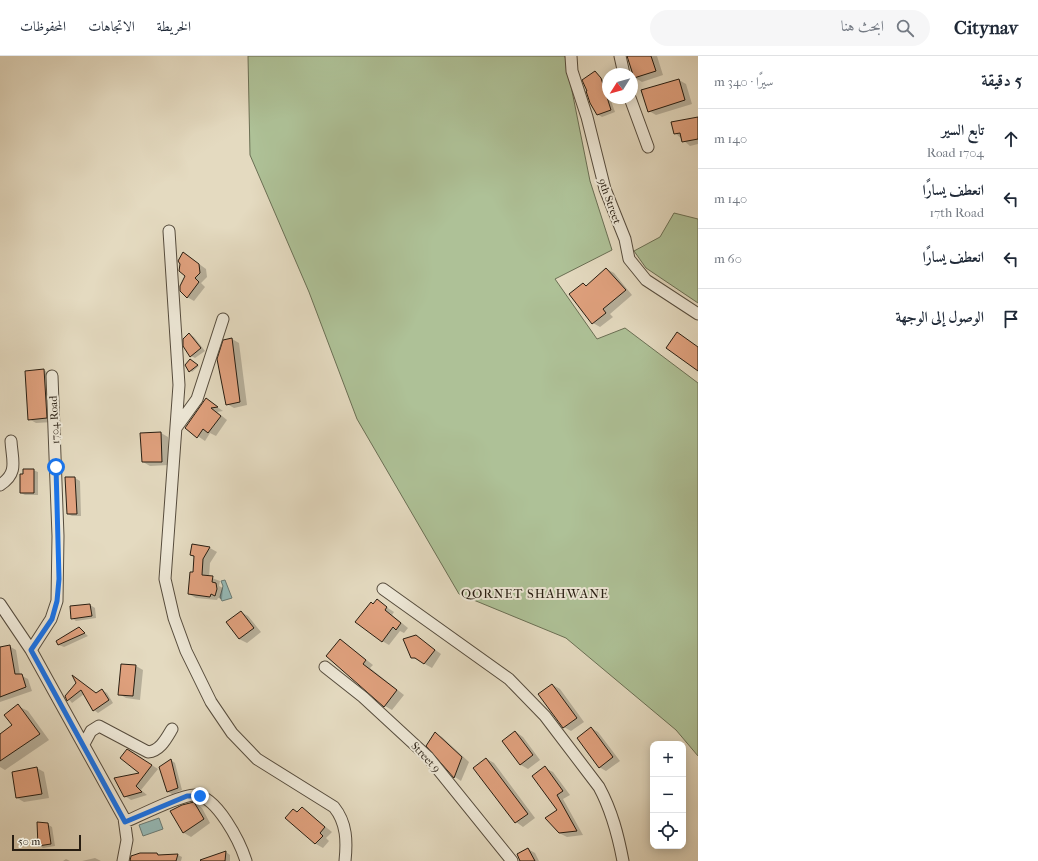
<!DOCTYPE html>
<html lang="ar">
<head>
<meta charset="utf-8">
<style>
	:root { --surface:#fff; --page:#f6f6f7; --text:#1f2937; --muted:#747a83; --line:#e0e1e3 }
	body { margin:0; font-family:"IM FELL French Canon",Amiri,serif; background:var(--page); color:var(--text); direction:rtl }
	.controls { position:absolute; right:12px; bottom:12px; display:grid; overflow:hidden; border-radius:8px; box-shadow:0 2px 10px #0003 }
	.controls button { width:36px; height:36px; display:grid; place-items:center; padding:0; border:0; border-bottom:1px solid var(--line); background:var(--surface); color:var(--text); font:20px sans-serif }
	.compass { position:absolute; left:602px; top:12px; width:36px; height:36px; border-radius:50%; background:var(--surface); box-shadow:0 2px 10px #0003; rotate:233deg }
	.scale { position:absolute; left:12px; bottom:10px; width:69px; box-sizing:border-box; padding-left:4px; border:2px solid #271d11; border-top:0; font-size:11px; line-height:14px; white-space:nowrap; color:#271d11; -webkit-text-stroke:3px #ede7d6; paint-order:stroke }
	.stop { position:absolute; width:12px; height:12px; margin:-9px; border:3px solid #1a73e8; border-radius:50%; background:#fff }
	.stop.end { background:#1a73e8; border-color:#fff; box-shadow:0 1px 4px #0008 }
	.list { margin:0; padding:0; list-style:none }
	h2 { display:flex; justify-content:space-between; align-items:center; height:52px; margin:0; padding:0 16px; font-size:17px }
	h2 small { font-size:13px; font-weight:400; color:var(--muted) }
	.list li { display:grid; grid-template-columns:26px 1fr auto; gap:12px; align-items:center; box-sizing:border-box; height:60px; padding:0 16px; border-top:1px solid var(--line) }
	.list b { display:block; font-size:15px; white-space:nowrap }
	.list p { margin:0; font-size:13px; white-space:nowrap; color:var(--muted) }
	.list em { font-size:13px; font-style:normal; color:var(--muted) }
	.icon { flex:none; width:22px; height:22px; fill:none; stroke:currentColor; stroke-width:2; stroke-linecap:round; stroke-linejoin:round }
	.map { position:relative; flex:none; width:698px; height:805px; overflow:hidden; direction:ltr }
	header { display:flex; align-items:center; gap:24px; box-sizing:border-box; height:56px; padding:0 20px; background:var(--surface); border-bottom:1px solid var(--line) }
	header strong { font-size:19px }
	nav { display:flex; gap:22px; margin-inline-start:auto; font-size:14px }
	.search { width:280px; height:36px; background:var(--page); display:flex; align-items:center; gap:10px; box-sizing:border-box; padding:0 14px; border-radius:22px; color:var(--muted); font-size:15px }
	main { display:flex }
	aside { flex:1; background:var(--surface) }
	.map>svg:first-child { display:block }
</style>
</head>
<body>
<header>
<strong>Citynav</strong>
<div class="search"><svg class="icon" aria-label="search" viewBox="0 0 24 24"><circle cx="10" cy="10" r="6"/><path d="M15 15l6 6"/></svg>ابحث هنا</div>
<nav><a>الخريطة</a><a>الاتجاهات</a><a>المحفوظات</a></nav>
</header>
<main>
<aside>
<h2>5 دقيقة<small>سيرًا · 340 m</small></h2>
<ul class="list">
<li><svg class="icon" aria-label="ahead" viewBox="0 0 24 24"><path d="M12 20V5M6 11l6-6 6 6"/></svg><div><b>تابع السير</b><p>1704 Road</p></div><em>140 m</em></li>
<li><svg class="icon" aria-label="left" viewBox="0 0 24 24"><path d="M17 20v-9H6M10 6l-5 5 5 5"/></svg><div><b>انعطف يسارًا</b><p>17th Road</p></div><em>140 m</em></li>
<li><svg class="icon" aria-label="left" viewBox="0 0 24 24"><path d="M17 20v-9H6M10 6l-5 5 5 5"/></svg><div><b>انعطف يسارًا</b></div><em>60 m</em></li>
<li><svg class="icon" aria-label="arrive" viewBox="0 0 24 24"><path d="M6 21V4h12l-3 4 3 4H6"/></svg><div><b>الوصول إلى الوجهة</b></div></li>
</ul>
</aside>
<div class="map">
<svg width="698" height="805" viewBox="0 0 698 805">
	<rect width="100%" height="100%" fill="#e4dac0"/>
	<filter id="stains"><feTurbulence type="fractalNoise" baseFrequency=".005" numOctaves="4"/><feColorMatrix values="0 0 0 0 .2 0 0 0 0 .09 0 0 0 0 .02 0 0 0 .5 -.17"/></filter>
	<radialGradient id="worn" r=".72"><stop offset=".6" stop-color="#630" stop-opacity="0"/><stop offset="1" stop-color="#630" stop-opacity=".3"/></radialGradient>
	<path fill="#aec197" stroke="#6a6f54" d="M248 0H565L590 125 612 194 555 223 597 283 625 272 698 327V700L676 674 566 582 459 538 357 363 309 236 250 99Z
		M674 157 698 163V247L646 212 634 195 660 181Z"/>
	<path fill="#96bab7" stroke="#6a7b75" d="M225 524 232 542 222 545 220 541 223 530 221 525Z
		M159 762 163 773 143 780 139 769Z"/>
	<path fill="#0003" d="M628 0H657L663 19 642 26 634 21Z
		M595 16 605 26 608 42H610L615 56 602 61 597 58Z
		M679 24 686 28 692 48 656 59 649 55Z
		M698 62V88L690 90 675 77Z
		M184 197 206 213 207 221 201 227 205 231 194 245 187 241Z
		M607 213 614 217 632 239 610 258 613 261 600 271 593 267 583 228 587 230Z
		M189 278 194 281 205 295 195 302 191 300Z
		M232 283 239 287 247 349 234 352 227 348 224 285Z
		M192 305 199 310 192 316 186 309Z
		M44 314 51 319 53 366 36 367 29 363 26 316Z
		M213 348 223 355 217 356 227 364 216 380 210 377 205 385 186 372Z
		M161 377 168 381 169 409 150 410 143 406Z
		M33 414 38 416V439H25L21 437Z
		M75 422 80 425 81 460H72L68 458Z
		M192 489 210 492 217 496 210 507 209 521 220 525 219 530 223 532 222 543 218 542 217 544 196 542 189 538 194 518 195 501 191 499Z
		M377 545 394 556 392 559 408 572 404 577 400 575 389 589 382 585 374 549Z
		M90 549 95 552 96 562 76 565 72 562 71 551Z
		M241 556 248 560 261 576 247 587 239 583 227 567Z
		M79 572 88 580 64 591 59 589 57 585Z
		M416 580 441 598 432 612 412 601Z
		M341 584 373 609 370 612 404 639 392 654 385 650Z
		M9 590 16 594 20 619 28 623 32 635 0 646V592Z
		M136 610 143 614 140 644 126 642 119 638Z
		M78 627 97 638 102 634 107 637 113 647 98 657 94 654 84 638 72 647 66 640Z
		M553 629 560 633 584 666 571 675 564 671Z
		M18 650 28 655 49 684 5 714 0 711V679L13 670Z
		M591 672 598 676 620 705 606 715 599 711Z
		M516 676 523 681 540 704 528 713 521 709Z
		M435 677 442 681 469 706 461 725 455 721 427 690Z
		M134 698 158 713 141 734 147 739 131 744 125 740 142 717Z
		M487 703 494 707 535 762 523 771 516 766 474 712Z
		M171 704 175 707 182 734 172 738 168 736 160 711Z
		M37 712 44 716 49 742 24 746 17 742Z
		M545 712 553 716 570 739 563 743 583 779 567 781 559 777 558 754Z
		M195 747 202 752 210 767 191 781 184 777 171 755 182 750Z
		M302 752 332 776 326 782 329 785 323 792 316 788 287 761 297 757Z
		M47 768 52 771 55 790 43 792 39 789Z
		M528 793 535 797 539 805H521Z
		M226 796 230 799V805H200Z
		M157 798 161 800 178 799 182 801 181 805H130Z
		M95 802 101 805H82Z
		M66 803 70 805H63Z"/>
	<path fill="#e0a17e" stroke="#271d11" d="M627 0H651L656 15 634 22Z
		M595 15 601 22 611 54 597 59 590 47 586 35H587L582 24Z
		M679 23 685 44 648 56 641 34Z
		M698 61V83L682 86 680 77 674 78 671 66Z
		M183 196 199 208 200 217 195 222 199 226 187 242 180 235V230L185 220 179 215 180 208 178 205Z
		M606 212 626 234 603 253 606 257 592 268 569 238 583 227 586 230Z
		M677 276 698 291V315L666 292Z
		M189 277 201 292 190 301 183 290V283Z
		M232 282 240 346 226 349 217 303 223 284Z
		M190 303 198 309 189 316 185 309Z
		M44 313 47 362 28 364 25 315Z
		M206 342 218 351 211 352 221 360 208 377 203 373 197 382 185 372Z
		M161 376 162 406H142L140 377Z
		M23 413H34V437H20V418H23Z
		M65 421H75L77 458H67Z
		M192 488 210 491 203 503 202 519 213 520 212 526 216 527 217 533 215 540 211 538 210 541 188 538 190 516H193L194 500 190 499Z
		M377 543 387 551 385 554 401 567 396 574 393 571 382 586 355 566 371 546 373 548Z
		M90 548 92 560 71 563 70 550Z
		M241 555 254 572 239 583 226 566Z
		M79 571 85 577 58 589 56 585Z
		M416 579 435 594 424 608 415 602H411L403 583Z
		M340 583 366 604 363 608 397 634 384 651 326 600Z
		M10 589 15 618H22L26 631 0 641V591Z
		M121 608 136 609 133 640 118 639Z
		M72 619 96 637 102 633 109 644 93 655 81 634 67 645 65 640 76 627Z
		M552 628 577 662 563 672 538 638Z
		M18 648 40 678 0 705V678L12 669 4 659Z
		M591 671 613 701 599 712 577 682Z
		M515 675 533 699 520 709 502 685Z
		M435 676 462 701 454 722 426 690Z
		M127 693 152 709 136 730 142 736 124 741 114 722 139 717 120 702Z
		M486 702 528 758 515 767 473 712Z
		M171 703 178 732 167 736 159 711Z
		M545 710 563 735 557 739 577 775 559 777 545 762 557 754 532 720Z
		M37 711 42 738 16 742 12 716Z
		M194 746 204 763 183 777 170 755 182 749Z
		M302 751 325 771 320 777 323 780 315 788 285 762 293 753 297 756Z
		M37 766 48 767 51 788 38 790Z
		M528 792 535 805H520L517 798Z
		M226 795 225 805H201L200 804Z
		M140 797H157L158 799 178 798 176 805H130L131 800Z"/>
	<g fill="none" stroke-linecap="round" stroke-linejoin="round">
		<g stroke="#564c3d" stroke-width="13">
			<path id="minor" d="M571 0 572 15 587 61 605 133 625 183 629 203 646 224 698 258
				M620 0 624 18
				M630 42 648 91
				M169 175 179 329 165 523 174 562 186 595 211 646 232 677 257 703 334 751C347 767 347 786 345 805
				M176 372 197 343 223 263
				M0 429C19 417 12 404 11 385
				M383 533 509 623 545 660 599 731C612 755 618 779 623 805
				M0 548 31 594 124 762 127 784 123 805
				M31 594 51 563 57 545 58 480 52 320
				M325 611 363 641 428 701 512 805
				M84 688 91 675 99 670 148 696C160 695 166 683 172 673
				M125 766C141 759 180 739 195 739 217 740 240 786 246 805"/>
		</g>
		<use href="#minor" stroke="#ede7d6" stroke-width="11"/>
	</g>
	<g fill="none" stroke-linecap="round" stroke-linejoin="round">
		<path stroke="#1a73e8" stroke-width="5" d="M56 411 59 523 57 545 52 563 31 594 125 766 187 740H200"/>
	</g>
	<g text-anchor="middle" stroke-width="4" stroke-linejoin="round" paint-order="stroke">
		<g font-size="11" fill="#271d11" stroke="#ede7d6">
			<text transform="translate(610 145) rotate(70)" y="4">9th Street</text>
			<text transform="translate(54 364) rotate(-93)" y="4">1704 Road</text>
			<text transform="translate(426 701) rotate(47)" y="4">Street 9</text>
		</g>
		<g font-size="13" letter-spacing="1" fill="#271d11" stroke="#ede7d6">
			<text x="535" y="542">QORNET SHAHWANE</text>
		</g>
	</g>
	<rect width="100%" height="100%" filter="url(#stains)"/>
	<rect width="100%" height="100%" fill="url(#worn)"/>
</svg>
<div class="controls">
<button>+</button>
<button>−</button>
<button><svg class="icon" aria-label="locate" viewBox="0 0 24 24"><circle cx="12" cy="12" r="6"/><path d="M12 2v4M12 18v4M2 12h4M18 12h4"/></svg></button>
</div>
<svg class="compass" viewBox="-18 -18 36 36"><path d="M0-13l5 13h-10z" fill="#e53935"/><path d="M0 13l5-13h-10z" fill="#747a83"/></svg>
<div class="scale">50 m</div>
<div class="stop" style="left:56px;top:411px"></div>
<div class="stop end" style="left:200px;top:740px"></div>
</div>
</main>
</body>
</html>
